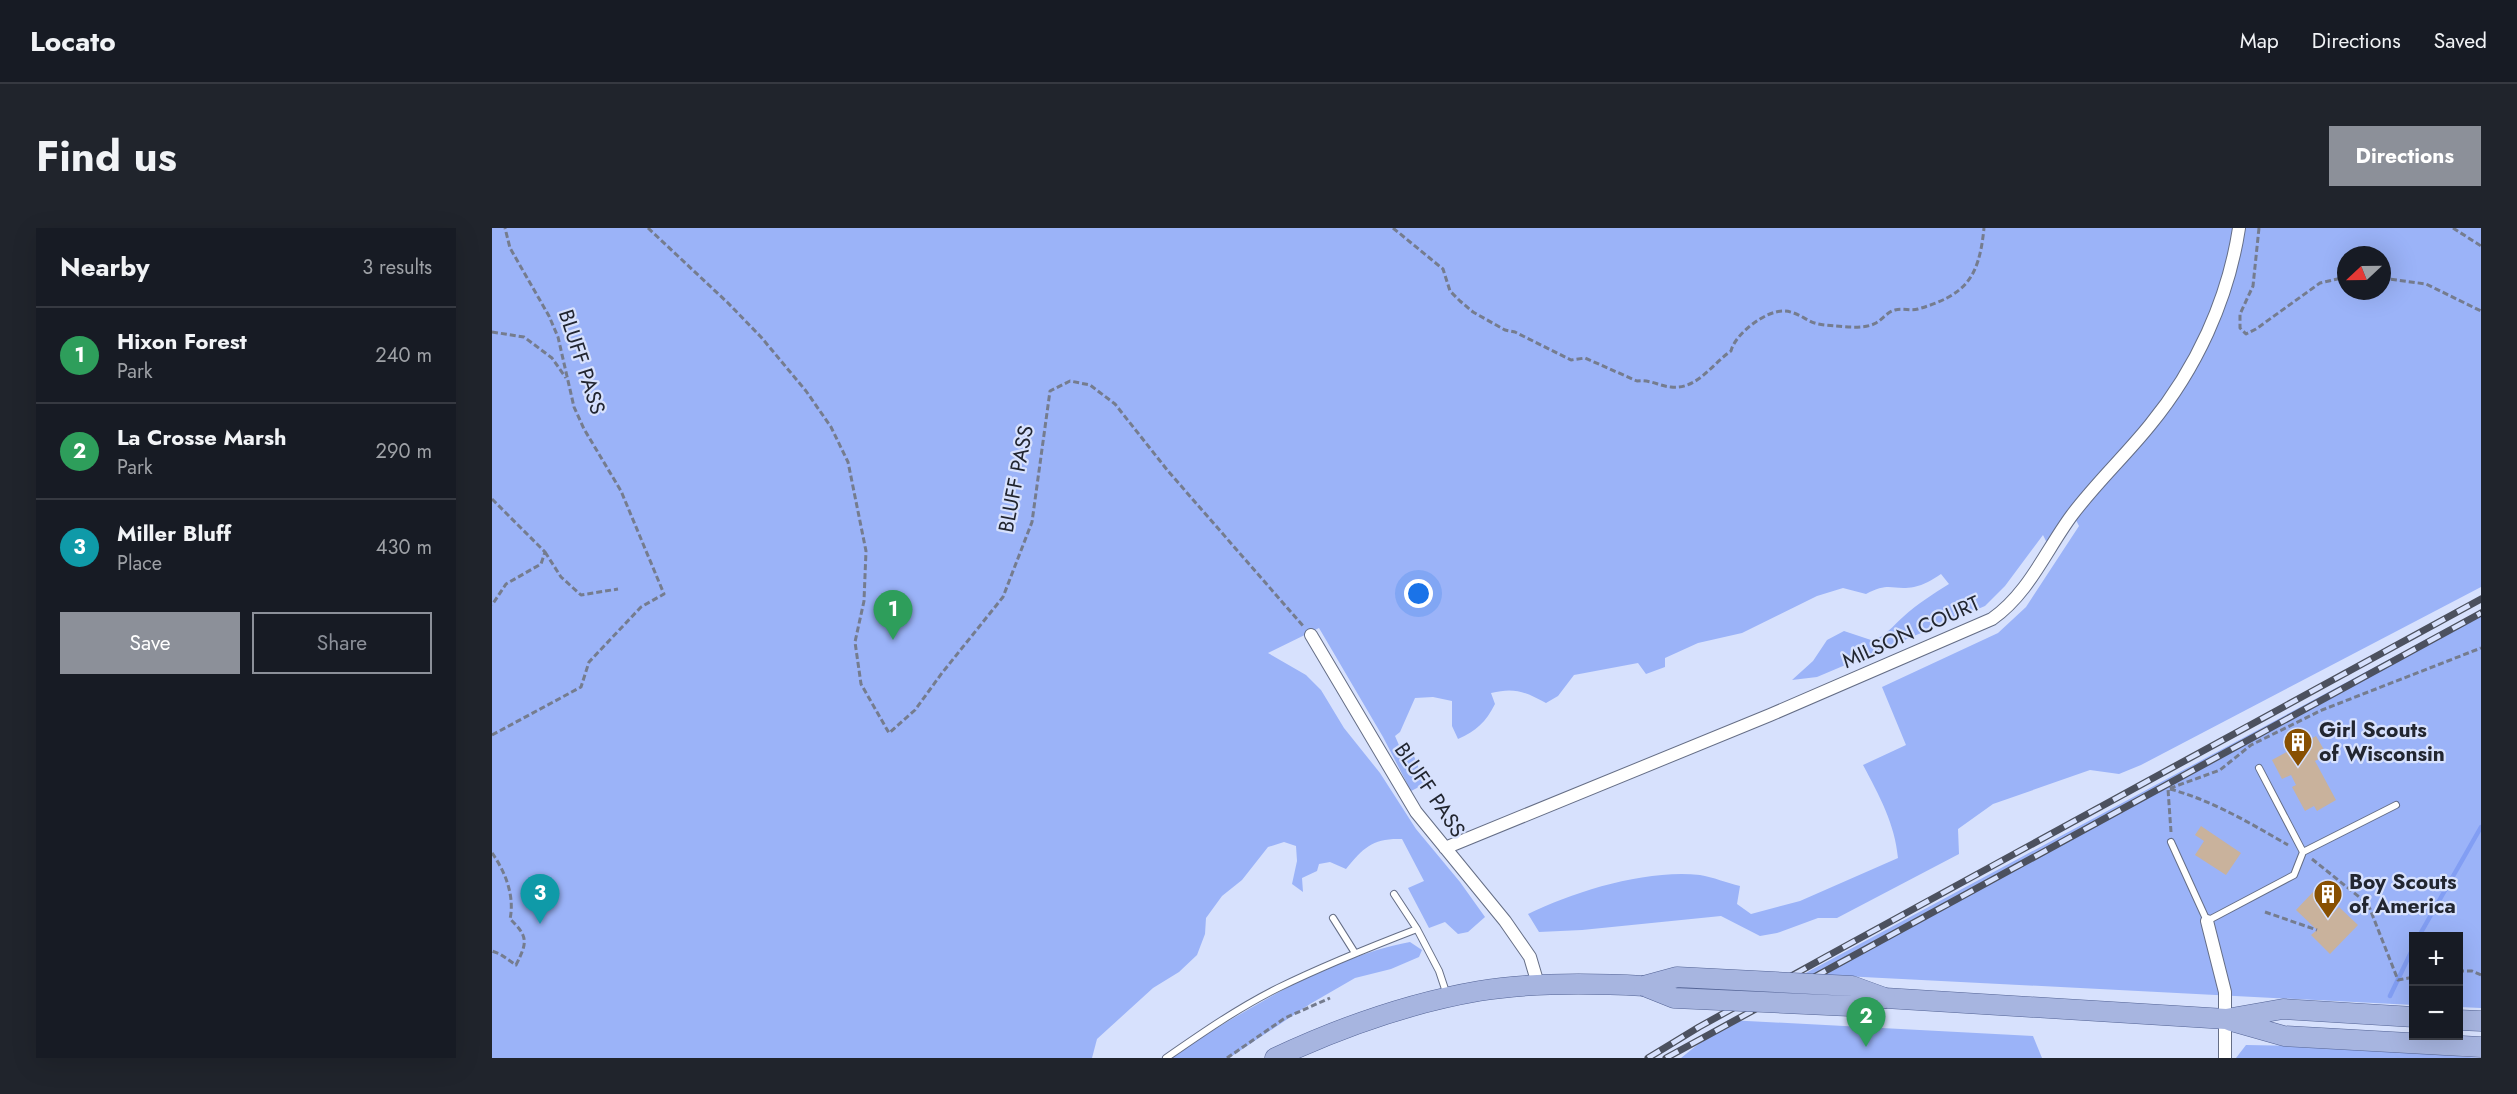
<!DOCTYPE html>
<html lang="en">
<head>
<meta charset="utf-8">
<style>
	:root { --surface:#171b24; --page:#20242c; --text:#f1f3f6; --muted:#9ea1a6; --line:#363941; --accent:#8c9099 }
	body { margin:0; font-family:Jost,sans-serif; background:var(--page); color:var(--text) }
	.controls { position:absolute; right:18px; bottom:18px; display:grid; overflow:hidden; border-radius:0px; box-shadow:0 6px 24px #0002 }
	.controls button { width:54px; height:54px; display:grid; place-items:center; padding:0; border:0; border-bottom:2px solid var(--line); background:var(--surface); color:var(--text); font:30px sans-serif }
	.compass { position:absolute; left:1845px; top:18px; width:54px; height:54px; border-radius:50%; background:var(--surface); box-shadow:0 6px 24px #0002; rotate:248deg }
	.you { position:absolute; left:927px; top:366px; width:21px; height:21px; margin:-15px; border:4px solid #fff; border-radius:50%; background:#1a73e8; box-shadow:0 0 0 9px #1a73e833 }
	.badge { display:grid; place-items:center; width:39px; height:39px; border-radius:50%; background:var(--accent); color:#fff; font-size:20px; font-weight:700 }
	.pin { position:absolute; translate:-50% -50px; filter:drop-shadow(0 2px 3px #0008) }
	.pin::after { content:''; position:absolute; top:32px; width:21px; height:18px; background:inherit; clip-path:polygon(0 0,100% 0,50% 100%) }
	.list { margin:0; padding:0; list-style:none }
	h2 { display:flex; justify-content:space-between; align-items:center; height:78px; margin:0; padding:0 24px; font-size:26px }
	h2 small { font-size:20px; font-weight:400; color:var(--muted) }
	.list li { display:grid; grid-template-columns:39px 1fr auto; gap:18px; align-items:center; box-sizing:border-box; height:96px; padding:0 24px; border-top:2px solid var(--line) }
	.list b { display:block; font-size:22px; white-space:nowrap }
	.list p { margin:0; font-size:20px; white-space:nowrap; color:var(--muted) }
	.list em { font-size:20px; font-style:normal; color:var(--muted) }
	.actions { display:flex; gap:12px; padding:18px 24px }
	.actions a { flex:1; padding:14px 0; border:2px solid var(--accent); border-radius:0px; text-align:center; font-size:21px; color:var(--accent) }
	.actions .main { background:var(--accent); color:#fff }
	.map { position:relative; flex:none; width:1989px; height:830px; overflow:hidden; border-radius:0px }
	header { display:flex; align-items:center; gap:36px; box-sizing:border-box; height:84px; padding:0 30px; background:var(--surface); border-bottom:2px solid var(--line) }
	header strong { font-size:28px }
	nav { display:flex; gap:33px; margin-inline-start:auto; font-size:21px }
	.intro { display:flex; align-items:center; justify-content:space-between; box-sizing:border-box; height:144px; padding:0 36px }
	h1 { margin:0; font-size:42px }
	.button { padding:15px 27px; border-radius:0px; background:var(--accent); color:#fff; font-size:21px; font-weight:700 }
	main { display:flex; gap:36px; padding:0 36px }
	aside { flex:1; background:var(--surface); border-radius:0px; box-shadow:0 6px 24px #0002 }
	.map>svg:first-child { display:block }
</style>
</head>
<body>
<header>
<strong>Locato</strong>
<nav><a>Map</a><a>Directions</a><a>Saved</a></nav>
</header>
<div class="intro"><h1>Find us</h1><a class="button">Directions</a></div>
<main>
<aside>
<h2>Nearby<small>3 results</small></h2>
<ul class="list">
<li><span class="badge" style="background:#2e9e5b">1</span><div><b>Hixon Forest</b><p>Park</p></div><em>240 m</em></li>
<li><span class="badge" style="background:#2e9e5b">2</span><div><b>La Crosse Marsh</b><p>Park</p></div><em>290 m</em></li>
<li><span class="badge" style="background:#0f9aa8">3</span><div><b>Miller Bluff</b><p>Place</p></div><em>430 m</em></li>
</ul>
<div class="actions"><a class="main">Save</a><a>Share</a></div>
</aside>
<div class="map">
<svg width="1989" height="830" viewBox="0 0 1989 830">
	<rect width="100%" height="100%" fill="#d7e1fd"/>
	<path fill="#9bb3f8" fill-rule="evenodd" d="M0 0H1989V359L1649 537 1627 546 1598 542 1501 576 1466 601 1467 626 1345 690H1326L1285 705 1268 708 1229 688 1090 702 1047 704 1036 686C1083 663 1155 641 1208 647 1221 649 1235 655 1248 658L1245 676 1259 686 1308 673 1406 630C1403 596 1387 567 1371 537L1414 517 1390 459 1506 405 1534 379 1587 298 1581 286 1558 321 1551 307 1513 358 1493 378 1325 449 1300 452 1321 433 1335 412 1352 403 1382 413C1396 405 1400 399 1411 389 1425 376 1441 366 1457 356L1449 346C1440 352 1432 357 1422 359 1400 363 1399 353 1374 366L1351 360 1325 368 1250 405 1206 415 1173 430V439L1154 446 1146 435 1082 447 1066 468 1054 475C1033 464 1023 459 999 465L1003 476C994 494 984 503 966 511L960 498V473L941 469 923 470 908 504 903 508 910 524 920 523 933 556 919 563 891 509 827 400 776 425 814 447 829 462 852 500 888 545 924 601 968 654 993 689 976 704 966 706 953 694 937 700 916 660 932 653 910 611C881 610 872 619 854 641L838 634 827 636 825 643 810 650 811 664 800 656 805 633 804 618 792 614 776 619 750 652 730 668 714 690 713 706 705 727 687 744 661 760 605 811 600 830H0ZM1854 27H1890V63H1854Z
		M1989 382V780L1967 779 1966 708H1922L1921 777 1312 746Z
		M918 714 930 722 927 729 899 741 863 750 818 776 737 830H678C747 785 837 729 918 714Z
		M1236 792 1541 808 1550 830H1189Z
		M1754 817 1857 819 1989 830H1744Z"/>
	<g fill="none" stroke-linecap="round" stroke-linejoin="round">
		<path stroke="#829ef3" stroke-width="4.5" d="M1927 708 1989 599
			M1898 768 1922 718"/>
	</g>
	<path fill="#c9b29c" d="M1824 508 1835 527 1823 533 1844 572 1825 583 1822 578 1813 583 1800 559 1804 557 1799 547 1790 551 1780 532Z
		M1709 598 1749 625 1734 647 1703 627 1712 613 1703 607Z
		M1821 664 1842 684 1847 679 1866 697 1838 726 1819 707 1825 702 1804 682Z"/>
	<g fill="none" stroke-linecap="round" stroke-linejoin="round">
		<g stroke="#656e86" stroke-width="8">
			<path id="lane" d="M1767 540 1811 624
				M1679 614 1715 693 1802 647 1811 624 1904 577
				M902 666 925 701
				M841 690 863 725
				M674 830C710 805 746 780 786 760 831 738 878 719 925 701L947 743 955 767"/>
		</g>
		<g stroke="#656e86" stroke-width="14">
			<path id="street" d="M819 407 924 584 1013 693 1038 729 1046 756
				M953 620 1278 487 1500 391C1537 365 1554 322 1580 287 1604 255 1633 228 1658 197 1704 141 1736 72 1747 0
				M1715 693 1733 764V830"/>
		</g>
		<g stroke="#536395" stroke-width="21">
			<path id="primary" d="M1393 770 1734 791 1791 781 1922 789
				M1966 792 1989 793
				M1739 793 1792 808 1989 819
				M783 830C847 800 917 775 987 763 1041 754 1098 755 1152 758"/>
		</g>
		<path stroke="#757c8e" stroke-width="3" stroke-dasharray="6 3" stroke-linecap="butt" d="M156 0 236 75 269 109 314 163 339 199 356 234 374 323 372 373 363 414 369 456 397 505 423 482 450 445 511 369 540 294 558 163 578 153 598 157 623 176 676 243 812 399
			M901 0 951 41 958 63 968 73 981 84 1013 102 1023 104 1079 132 1093 130 1145 153C1157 151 1167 158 1179 159 1205 162 1220 136 1239 123 1243 106 1273 83 1291 83 1301 83 1308 88 1316 92 1324 97 1334 97 1343 98 1356 99 1373 101 1384 95 1391 91 1395 84 1403 82 1411 80 1419 83 1426 81 1474 67 1487 50 1492 0
			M1767 0 1761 58 1748 86V100L1754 106 1764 101 1828 55 1854 49
			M1961 0 1989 18
			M1890 50 1934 56 1989 83
			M0 104 32 109 60 130 74 150
			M0 271 53 324 49 336 14 356 0 377
			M53 324 69 349 89 367 126 361
			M0 507 89 459 97 434 149 379 172 366 129 263 92 201 82 179 66 109 57 88 18 20 13 0
			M1678 561C1721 573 1758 595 1796 617
			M1679 604 1676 561 1728 542 1759 517 1830 482 1989 420
			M0 625C13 643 23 668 18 691 37 709 35 715 24 737L8 726 0 723
			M1820 631 1876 676 1906 752 1922 749
			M1773 684 1825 702
			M1966 743H1980L1989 747
			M735 830 793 790 838 770"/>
		<use href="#lane" stroke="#fff" stroke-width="6"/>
		<use href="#street" stroke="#fff" stroke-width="12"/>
		<use href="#primary" stroke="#a7b5e0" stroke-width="20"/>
		<g stroke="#4c515f" stroke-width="7">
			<path id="rail" d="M1156 830 1207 799 1350 720 1989 371
				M1174 830 1989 385"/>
		</g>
		<use href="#rail" stroke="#d7e1fd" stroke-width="4.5" stroke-dasharray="14" stroke-linecap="butt"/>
		<g stroke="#536395" stroke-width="21" stroke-linecap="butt">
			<path id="primary-bridge" d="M1152 758 1185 749 1360 758 1393 770
				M1152 758 1182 770 1357 778 1393 770"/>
		</g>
		<use href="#primary-bridge" stroke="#a7b5e0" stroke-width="20"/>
	</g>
	<defs>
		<g id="building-pin" transform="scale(1.5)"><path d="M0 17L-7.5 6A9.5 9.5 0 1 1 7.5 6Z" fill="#885002" stroke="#d7e1fd"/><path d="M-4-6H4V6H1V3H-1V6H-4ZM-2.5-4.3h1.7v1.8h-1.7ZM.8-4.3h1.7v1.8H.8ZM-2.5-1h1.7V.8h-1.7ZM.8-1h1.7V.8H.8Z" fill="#fff"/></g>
	</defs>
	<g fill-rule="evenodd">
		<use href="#building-pin" x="1806" y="514"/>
		<use href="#building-pin" x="1836" y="666"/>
	</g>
	<g text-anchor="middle" stroke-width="4.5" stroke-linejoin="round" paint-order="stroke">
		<g font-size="21" fill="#222630" stroke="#d7e1fd">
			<text transform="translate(90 134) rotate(72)" y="7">BLUFF PASS</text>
			<text transform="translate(524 251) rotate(-79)" y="7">BLUFF PASS</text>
			<text transform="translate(1419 404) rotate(-24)" y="7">MILSON COURT</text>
			<text transform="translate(938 562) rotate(56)" y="7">BLUFF PASS</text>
		</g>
		<g font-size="21" font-weight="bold" fill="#222630" stroke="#d7e1fd" text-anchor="start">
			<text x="1827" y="509">Girl Scouts<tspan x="1827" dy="24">of Wisconsin</tspan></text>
			<text x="1857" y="661">Boy Scouts<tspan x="1857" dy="24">of America</tspan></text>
		</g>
	</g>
</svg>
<div class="controls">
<button>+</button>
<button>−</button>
</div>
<svg class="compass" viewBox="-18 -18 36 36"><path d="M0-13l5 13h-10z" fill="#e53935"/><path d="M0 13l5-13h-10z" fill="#9ea1a6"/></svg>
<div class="you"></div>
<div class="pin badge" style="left:401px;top:412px;background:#2e9e5b">1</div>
<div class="pin badge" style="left:1374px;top:819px;background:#2e9e5b">2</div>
<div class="pin badge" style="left:48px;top:696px;background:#0f9aa8">3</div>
</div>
</main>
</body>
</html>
